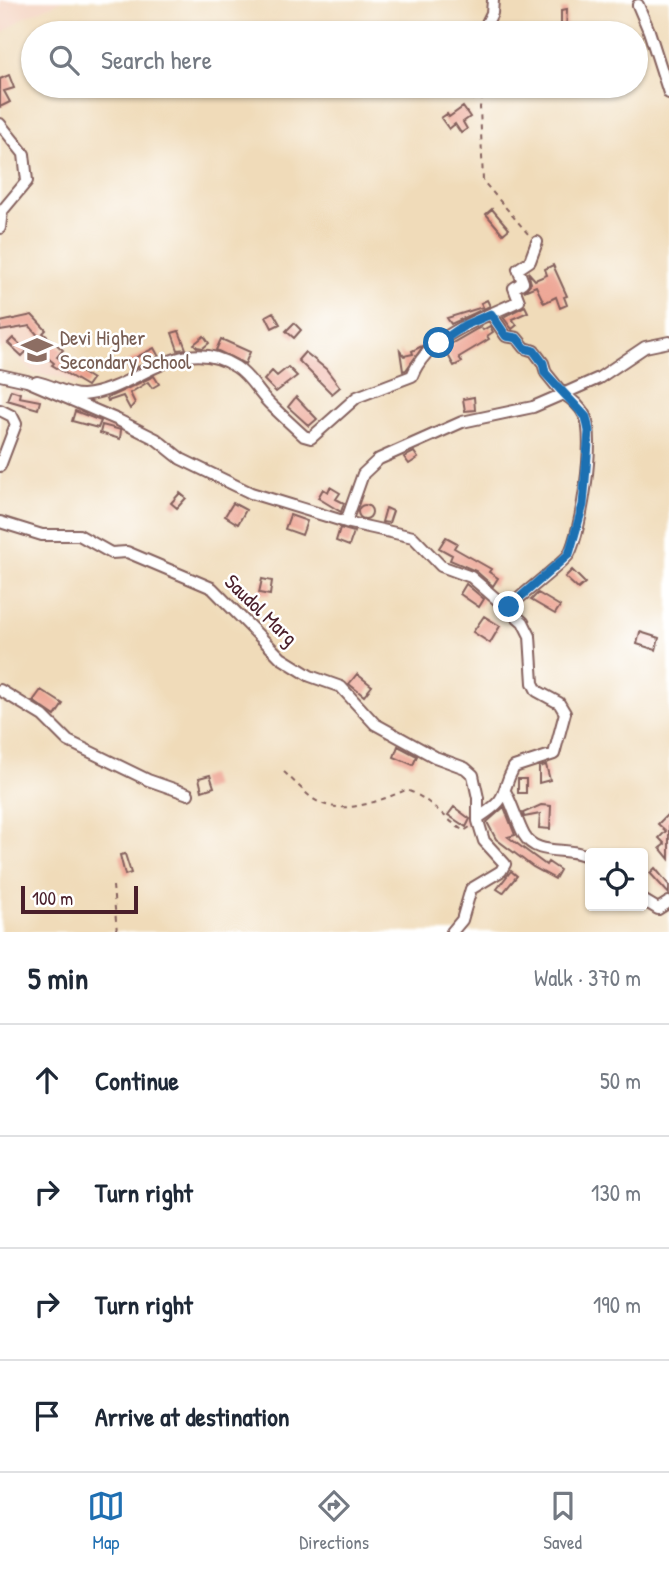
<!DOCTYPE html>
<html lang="en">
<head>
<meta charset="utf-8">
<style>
	:root { --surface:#fff; --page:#f6f6f7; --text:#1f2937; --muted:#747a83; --line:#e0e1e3; --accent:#1f6fb2 }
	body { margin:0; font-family:"Patrick Hand",sans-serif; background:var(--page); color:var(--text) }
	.controls { position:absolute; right:21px; bottom:21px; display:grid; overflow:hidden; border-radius:7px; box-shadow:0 2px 5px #0004 }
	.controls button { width:63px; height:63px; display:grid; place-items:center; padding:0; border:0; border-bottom:2px solid var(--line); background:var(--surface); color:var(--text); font:35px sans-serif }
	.scale { position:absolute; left:21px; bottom:18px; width:117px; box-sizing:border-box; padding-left:7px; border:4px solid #4a1f2b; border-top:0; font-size:19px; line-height:24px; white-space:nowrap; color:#4a1f2b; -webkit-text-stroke:5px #fff; paint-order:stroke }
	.stop { position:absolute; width:21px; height:21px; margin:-16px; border:5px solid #1f6fb2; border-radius:50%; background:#fff }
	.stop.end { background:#1f6fb2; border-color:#fff; box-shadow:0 2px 7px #0008 }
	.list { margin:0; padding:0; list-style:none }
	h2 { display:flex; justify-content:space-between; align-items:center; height:91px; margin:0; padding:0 28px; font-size:30px }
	h2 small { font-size:23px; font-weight:400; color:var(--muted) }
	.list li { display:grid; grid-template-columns:46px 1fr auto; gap:21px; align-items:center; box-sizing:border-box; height:112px; padding:0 28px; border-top:2px solid var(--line) }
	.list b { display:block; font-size:26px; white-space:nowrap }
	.list em { font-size:23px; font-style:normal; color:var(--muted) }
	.icon { flex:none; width:38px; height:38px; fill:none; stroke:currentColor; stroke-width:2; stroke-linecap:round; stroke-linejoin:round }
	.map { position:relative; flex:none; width:669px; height:932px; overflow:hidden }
	.search { position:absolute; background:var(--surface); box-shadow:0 2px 5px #0004; left:21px; right:21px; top:21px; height:77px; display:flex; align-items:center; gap:18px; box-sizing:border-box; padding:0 24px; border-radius:38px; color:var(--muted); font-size:26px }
	.sheet { height:539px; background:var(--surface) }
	nav { display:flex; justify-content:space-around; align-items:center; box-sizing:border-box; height:98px; border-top:2px solid var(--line); background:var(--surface); font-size:19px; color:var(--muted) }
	nav a { display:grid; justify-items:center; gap:4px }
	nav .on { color:var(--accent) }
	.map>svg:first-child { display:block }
</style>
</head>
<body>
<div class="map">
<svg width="669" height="932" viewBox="0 0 669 932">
	<rect width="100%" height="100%" fill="#fff"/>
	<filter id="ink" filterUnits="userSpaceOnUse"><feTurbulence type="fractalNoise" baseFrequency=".0143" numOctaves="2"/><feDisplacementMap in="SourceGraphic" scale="14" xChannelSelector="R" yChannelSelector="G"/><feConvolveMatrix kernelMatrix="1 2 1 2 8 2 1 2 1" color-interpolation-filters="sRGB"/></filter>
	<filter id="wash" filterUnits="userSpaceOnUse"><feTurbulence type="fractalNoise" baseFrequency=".00686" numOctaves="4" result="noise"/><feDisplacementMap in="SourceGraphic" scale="28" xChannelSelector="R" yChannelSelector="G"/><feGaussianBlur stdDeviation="1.57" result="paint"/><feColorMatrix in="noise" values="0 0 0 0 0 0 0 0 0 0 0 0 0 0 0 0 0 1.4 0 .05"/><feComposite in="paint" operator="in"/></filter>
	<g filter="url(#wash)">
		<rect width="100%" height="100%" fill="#f0dbb9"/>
		<path fill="#f4d3c0" d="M0 0H64L25 17 0 35Z
			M33 315 51 335 49 338 66 353 61 359 85 377 74 387 64 378 35 374 8 348H0V326L24 323Z"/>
		<g id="blocks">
			<path fill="#ec9f8c" d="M567 9 566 30H561V10Z
				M9 75 14 88 4 91 10 102 0 107V79Z
				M469 86 479 88 473 99 465 94Z
				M463 107 470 117 463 122 467 129 461 133 455 124 449 129 441 118 447 114 449 117Z
				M492 209 509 229 503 234 486 214Z
				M553 265 567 296 564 297 567 305 560 308 556 297 544 303 536 286 524 291 531 283 528 272 535 280 547 275 545 269Z
				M487 300 490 306 451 324 447 318 483 307 481 303Z
				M525 306 528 312 512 319 517 325 512 329 503 317Z
				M273 312 280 324 272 328 266 316Z
				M32 315 46 330 43 333 63 350 57 357 92 379 87 386 52 365 54 363 43 354 47 349 37 341 40 338 30 326 0 331V322Z
				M294 323 301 330 294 338 286 331Z
				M490 326 493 332 487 336 489 339 459 357 462 362 454 366 444 348 477 329 481 327 483 330Z
				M179 331 186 349 178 350 172 333Z
				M204 336 209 343 203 348 197 347 194 344Z
				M13 338 27 351 22 356 8 343Z
				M221 339 250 352 245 364 216 350Z
				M424 345 406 370 403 371 400 351 404 356 413 354 412 351Z
				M154 348 159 357 129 371 125 363Z
				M305 352 326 369 340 387 332 394 298 360Z
				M288 367 297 376 276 392 264 380 272 371 277 376Z
				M154 376 159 384 152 388 148 382 130 393 135 403 130 409 123 396 108 401 107 398Z
				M11 390 20 393 19 397 40 401 38 409 7 400Z
				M296 397 317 419 309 426 288 407Z
				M474 397 475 410 465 411 463 399Z
				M75 411 101 421 98 428 72 421Z
				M102 425 121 430 120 439 100 433Z
				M414 452 418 458 409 464 404 457Z
				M330 487 340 493 336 499 344 503 341 512 318 498 323 489 328 492Z
				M180 493 186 498 177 508 171 503Z
				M233 503 246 510 238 524 225 516Z
				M358 512a7 7 0 1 1 14 0a7 7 0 1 1-14 0Z
				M386 508 393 511 389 523 382 522Z
				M290 515 307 521 302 535 285 529Z
				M340 528 354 532 349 546 336 541Z
				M446 537 457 543 454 548 491 569 489 572 498 578 493 586 476 571 450 560 452 555 439 548Z
				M572 570 585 583 578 589 565 577Z
				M262 579 272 581 270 595 259 593Z
				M466 584 484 599 479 607 460 594Z
				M538 593 560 606 555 614 531 600Z
				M484 616 500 626 490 643 473 632Z
				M640 632 659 638 656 650 637 644Z
				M357 674 372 686 364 696 349 684Z
				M41 690 63 704 55 716 33 701Z
				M398 746 417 756 413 765 394 757Z
				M546 765 550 780 539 783V767Z
				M210 775 214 787 202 791 199 778Z
				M518 779H526V793H518Z
				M541 805 551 806 550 829 539 828 540 814 524 817 523 813Z
				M454 807 470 819 466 827 448 815Z
				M504 807 515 835 508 837 546 865 548 862 560 870 555 879 533 867 496 839 487 822Z
				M669 813V859L660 848 665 844 659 838 666 831 658 824Z
				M125 854 131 873 125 875 120 855Z
				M655 868 669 885V894L650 873Z
				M511 871 517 876 503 893 497 889Z"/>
		</g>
	</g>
	<g filter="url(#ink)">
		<use href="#blocks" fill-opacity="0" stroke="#84615d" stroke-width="2"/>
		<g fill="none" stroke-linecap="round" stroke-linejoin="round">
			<g stroke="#84615d" stroke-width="14">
				<path id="minor" d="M638 5 649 31 669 93
					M482 33 492 13 493 0
					M0 124 24 154 27 181 2 211 0 228
					M491 314 506 336 517 338 525 348 534 351 543 363 546 373 563 394 599 378 645 347 669 342
					M0 375 27 381 118 420 156 439 181 459 251 493 346 522 413 537 441 566 471 577 523 622 530 636 533 683 537 691 559 703 565 713 554 754 514 767C498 796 512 796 478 818
					M37 382C52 385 69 396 83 395 136 391 180 330 236 367 250 376 257 391 269 403 280 414 292 425 304 436L311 438 357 397 412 376C429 334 482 319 519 301L514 288 523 282 518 269 530 261 537 242
					M0 410 12 416 16 424 0 466
					M0 522 42 535H79L111 553 127 552 212 588 281 658 310 676 341 687 375 724 435 757 465 768 473 775 478 798V821L484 841 505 864 501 871 471 889 462 920 452 932
					M346 522 363 474 379 459 462 422 533 407 563 394C572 399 580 406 585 416 596 438 581 532 569 554 564 563 521 595 509 607
					M0 690 43 716 68 741 148 780 188 794
					M506 793C513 806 517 822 524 835 537 858 571 845 590 858
					M643 900 658 909 669 902"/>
			</g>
			<path stroke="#84615d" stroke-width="2" stroke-dasharray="5 5" stroke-linecap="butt" d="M485 86 480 107 483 181 529 235
				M284 772C293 780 302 790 312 798 339 818 379 801 406 790 429 797 443 818 464 831L470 827
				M113 886 117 932"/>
			<use href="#minor" stroke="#fff" stroke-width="10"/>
		</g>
	</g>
	<g fill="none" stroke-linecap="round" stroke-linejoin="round" filter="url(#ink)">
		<path stroke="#1f6fb2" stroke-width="9" d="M439 343 465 325 491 314 506 336 517 338 525 348 534 351 543 363 545 373 586 417 589 431 583 505 569 554 509 607"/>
	</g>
	<defs>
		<g id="school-bare" transform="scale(2.415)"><path d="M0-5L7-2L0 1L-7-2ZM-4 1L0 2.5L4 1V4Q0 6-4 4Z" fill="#8d6e63" stroke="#fff" stroke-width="2.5" paint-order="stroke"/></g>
	</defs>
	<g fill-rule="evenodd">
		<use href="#school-bare" x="37" y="350"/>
	</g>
	<g text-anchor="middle" stroke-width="5" stroke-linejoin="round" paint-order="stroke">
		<g font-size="21" fill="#785e54" stroke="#fff" text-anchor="start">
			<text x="60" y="345">Devi Higher<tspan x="60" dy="24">Secondary School</tspan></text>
		</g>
		<g font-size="21" fill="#4a1f2b" stroke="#fff">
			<text transform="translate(261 610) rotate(44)" y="7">Saudol Marg</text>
		</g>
	</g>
</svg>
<div class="controls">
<button><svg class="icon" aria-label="locate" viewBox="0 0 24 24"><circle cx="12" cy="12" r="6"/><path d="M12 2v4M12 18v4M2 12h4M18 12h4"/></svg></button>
</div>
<div class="scale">100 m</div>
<div class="stop" style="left:439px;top:343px"></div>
<div class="stop end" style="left:509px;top:607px"></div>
<div class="search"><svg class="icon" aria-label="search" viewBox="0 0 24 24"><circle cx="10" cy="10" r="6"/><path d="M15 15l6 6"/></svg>Search here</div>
</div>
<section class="sheet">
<h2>5 min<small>Walk · 370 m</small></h2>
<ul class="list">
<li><svg class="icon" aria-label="ahead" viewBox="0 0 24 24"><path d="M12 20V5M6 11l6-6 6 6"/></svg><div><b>Continue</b></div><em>50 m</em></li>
<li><svg class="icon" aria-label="right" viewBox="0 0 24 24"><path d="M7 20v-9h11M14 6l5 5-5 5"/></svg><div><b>Turn right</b></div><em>130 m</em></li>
<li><svg class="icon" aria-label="right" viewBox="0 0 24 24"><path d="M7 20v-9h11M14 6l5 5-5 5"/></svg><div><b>Turn right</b></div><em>190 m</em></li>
<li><svg class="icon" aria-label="arrive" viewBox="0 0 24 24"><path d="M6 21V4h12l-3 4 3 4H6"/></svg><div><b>Arrive at destination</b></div></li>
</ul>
</section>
<nav>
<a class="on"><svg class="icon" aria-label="map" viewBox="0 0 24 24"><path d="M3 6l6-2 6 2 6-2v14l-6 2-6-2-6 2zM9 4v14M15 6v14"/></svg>Map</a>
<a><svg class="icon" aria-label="directions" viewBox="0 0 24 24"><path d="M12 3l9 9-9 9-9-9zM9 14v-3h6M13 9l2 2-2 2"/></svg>Directions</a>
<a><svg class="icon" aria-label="saved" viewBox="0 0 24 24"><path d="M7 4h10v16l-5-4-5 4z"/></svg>Saved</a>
</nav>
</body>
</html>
